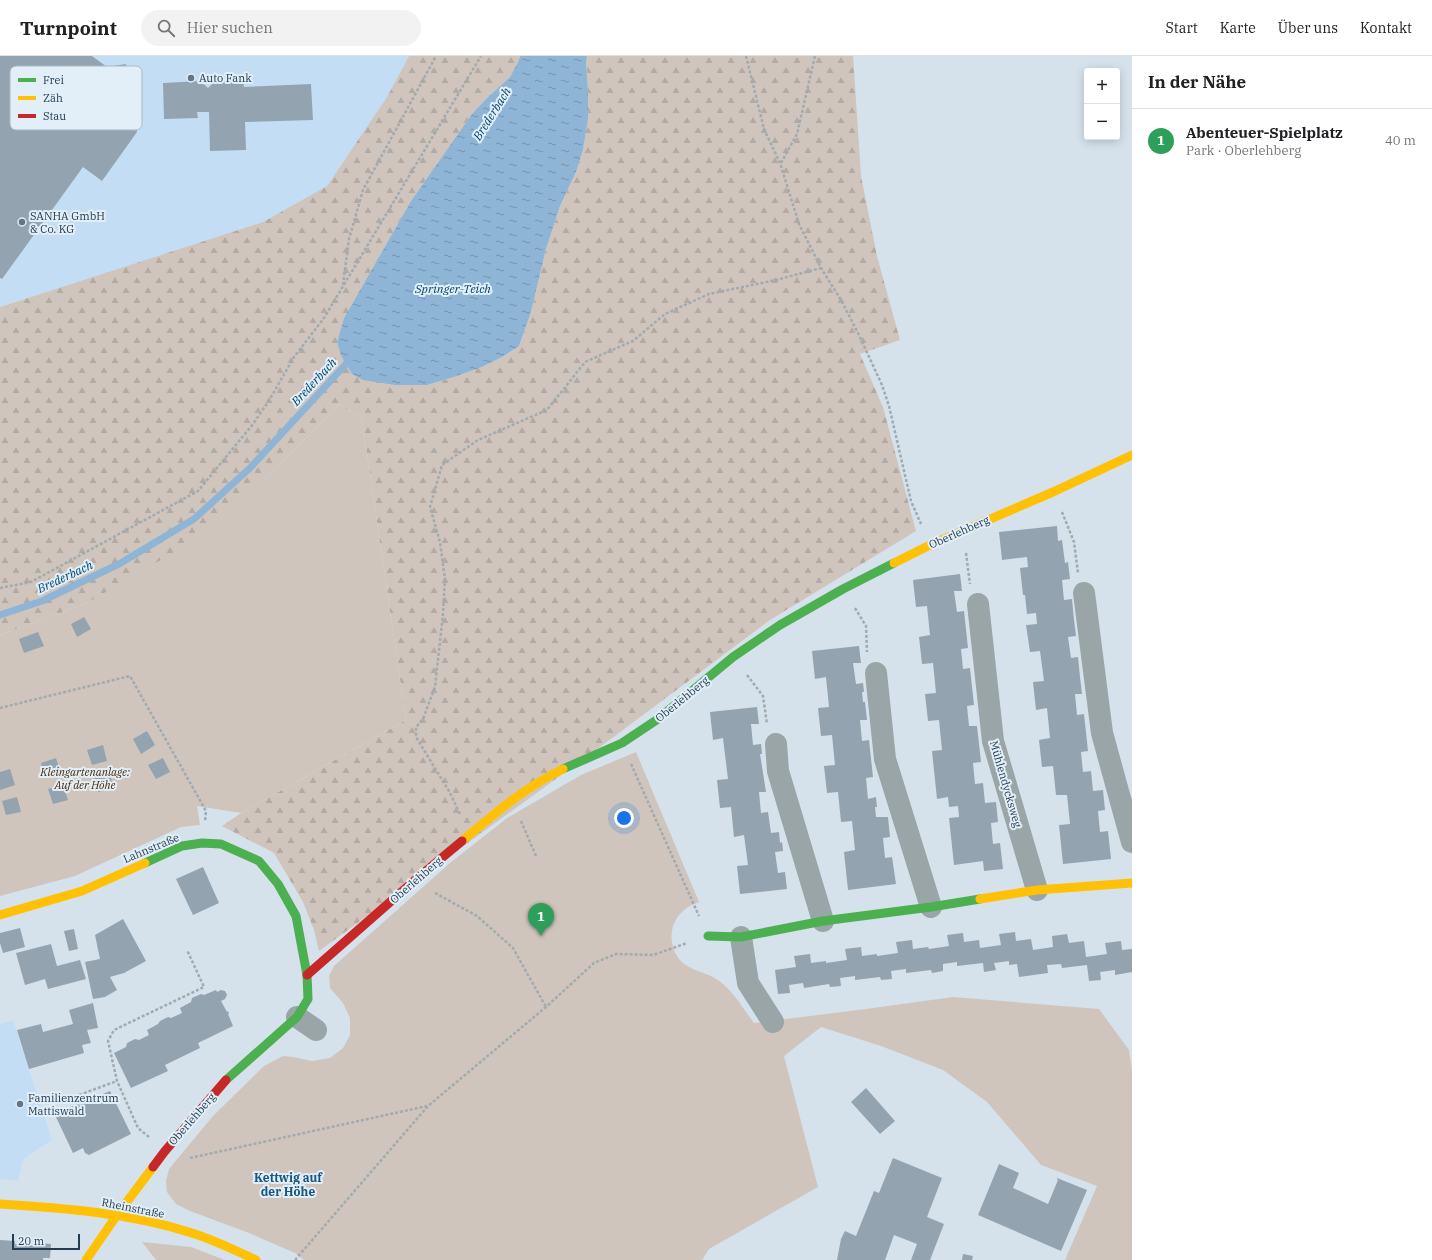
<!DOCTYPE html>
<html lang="de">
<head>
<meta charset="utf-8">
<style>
	:root { --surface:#fff; --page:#f2f2f2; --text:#202124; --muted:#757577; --line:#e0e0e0; --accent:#617687 }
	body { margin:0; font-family:"IBM Plex Serif",serif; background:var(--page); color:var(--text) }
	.controls { position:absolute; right:12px; top:12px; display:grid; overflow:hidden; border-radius:4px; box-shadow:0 2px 10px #0003 }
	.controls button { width:36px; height:36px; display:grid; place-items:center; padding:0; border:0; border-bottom:1px solid var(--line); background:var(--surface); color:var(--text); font:20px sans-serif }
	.scale { position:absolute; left:12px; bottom:10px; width:68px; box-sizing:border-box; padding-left:4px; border:2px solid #233c50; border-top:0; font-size:11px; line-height:14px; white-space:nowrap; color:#233c50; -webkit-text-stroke:3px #e2eef8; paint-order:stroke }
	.you { position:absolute; left:624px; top:762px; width:14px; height:14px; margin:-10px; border:3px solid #fff; border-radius:50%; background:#1a73e8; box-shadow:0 0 0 6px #1a73e833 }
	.badge { display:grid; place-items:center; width:26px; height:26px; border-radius:50%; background:var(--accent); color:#fff; font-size:13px; font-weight:700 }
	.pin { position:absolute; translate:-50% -33px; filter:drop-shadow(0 1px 2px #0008) }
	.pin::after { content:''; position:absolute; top:21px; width:14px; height:12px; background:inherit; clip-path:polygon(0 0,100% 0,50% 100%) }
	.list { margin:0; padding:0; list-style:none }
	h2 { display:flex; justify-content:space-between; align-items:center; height:52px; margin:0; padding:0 16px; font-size:17px }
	h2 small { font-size:13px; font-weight:400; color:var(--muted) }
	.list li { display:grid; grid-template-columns:26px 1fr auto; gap:12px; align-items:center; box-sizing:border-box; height:64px; padding:0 16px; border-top:1px solid var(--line) }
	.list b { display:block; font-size:15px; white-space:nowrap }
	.list p { margin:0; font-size:13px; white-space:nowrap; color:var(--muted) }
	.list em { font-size:13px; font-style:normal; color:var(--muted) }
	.icon { flex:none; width:22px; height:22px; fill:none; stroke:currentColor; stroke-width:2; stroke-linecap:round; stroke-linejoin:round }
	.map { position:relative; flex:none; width:1132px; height:1204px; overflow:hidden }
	header { display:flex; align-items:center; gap:24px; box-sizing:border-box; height:56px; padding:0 20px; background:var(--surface); border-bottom:1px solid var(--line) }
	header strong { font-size:19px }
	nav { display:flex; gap:22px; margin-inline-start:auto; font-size:14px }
	.search { width:280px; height:36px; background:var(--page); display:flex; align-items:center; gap:10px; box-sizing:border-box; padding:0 14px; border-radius:22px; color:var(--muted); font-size:15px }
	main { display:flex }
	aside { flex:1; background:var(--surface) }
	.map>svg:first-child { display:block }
</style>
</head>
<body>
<header>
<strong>Turnpoint</strong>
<div class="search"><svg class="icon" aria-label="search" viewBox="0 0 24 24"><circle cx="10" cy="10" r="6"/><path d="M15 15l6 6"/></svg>Hier suchen</div>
<nav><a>Start</a><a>Karte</a><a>Über uns</a><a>Kontakt</a></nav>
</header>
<main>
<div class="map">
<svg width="1132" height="1204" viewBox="0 0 1132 1204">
	<defs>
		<pattern id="forest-firs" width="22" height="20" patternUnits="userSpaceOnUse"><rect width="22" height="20" fill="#d0c5bc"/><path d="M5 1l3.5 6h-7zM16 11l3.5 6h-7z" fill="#b2aaa3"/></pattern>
		<pattern id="water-ripples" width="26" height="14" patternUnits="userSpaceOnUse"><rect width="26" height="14" fill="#8eb5d5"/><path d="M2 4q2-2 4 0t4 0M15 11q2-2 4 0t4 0" fill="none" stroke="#7494af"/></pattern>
	</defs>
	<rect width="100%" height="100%" fill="#d5e2ec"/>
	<path fill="#c3def4" d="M0 0H409L387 41 327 130 263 166 0 251Z
		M13 964 52 1084 23 1103 18 1125 0 1123V968Z"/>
	<path fill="#d0c5bc" d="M339 348 362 363 406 664 241 757 197 750 200 769 181 771 75 820 0 840V579L87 547 265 424Z
		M636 696 699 846C687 850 678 857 673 870 671 877 671 884 673 891 681 918 706 912 723 928 734 937 745 955 754 967L866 953 953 941 1099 953 1129 994 1132 1016V1204H1065L1097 1130 1041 1109 987 1046 943 1014 881 990 821 971 784 1000 818 1131 709 1193 702 1204H304L295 1197 249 1177 190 1155 176 1148 167 1136 166 1125 169 1113 213 1060 264 1010 283 1000 293 1001 312 1005 330 1002 343 992 350 979V962L343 947 330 932 329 920 334 910 450 807 507 762 581 719Z
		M142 1186 191 1191 225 1204H156Z"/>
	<path fill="url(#forest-firs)" d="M409 0H520L518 6 510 21 486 43 472 58 411 145 344 262 337 286 341 300 352 318 395 329H427L454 321 482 311 504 300 519 290 531 256 546 193 560 150 576 116 583 94 588 63V35L586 7 587 0H853L861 120 877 200 900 284 860 298 883 351 916 475 770 564 615 680 319 895 314 874 303 846 274 797 222 770 241 757 406 664 362 363 339 348 265 424 195 484 87 547 0 579V251L263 166 327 130 387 41Z"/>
	<path fill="url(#water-ripples)" d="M520 0H587L586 7 588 35V63L583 94 576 116 560 150 546 193 531 256 519 290 504 300 482 311 454 321 427 329H395L363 324 352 318 341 300 337 286 344 262 411 145 472 58 486 43 510 21 518 6Z"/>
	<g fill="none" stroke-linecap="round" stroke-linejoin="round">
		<path stroke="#8eb5d5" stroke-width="7" d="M0 559 42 545 119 508 194 463 250 412 346 308 350 301"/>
	</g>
	<path fill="#94a3b0" d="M0 0H92L107 11 126 8 137 76 102 125 83 111 2 223 0 222Z
		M243 24 244 31 311 28 313 64 245 66 246 94 210 95 209 56H197L198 62 164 63 163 27 200 25 208 32 215 25Z
		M1057 470 1058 485 1062 484 1065 507 1068 506 1070 523 1062 524 1064 544 1072 543 1074 564 1076 580 1068 581 1071 602 1078 601 1080 621 1082 638H1075L1077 659 1084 658 1088 695 1081 696 1083 716 1091 715 1093 735 1103 734 1105 754 1098 755 1100 776 1108 775 1111 803 1063 808 1059 769 1070 768 1067 739H1056L1053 710 1042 711 1039 684 1050 682 1047 652 1036 654 1033 626 1044 625 1040 595 1030 596 1026 569 1037 568 1036 557 1027 558 1025 539H1023L1020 512 1028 511 1027 501 1002 504 999 476Z
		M960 518 962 535H954L957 556 964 555 968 592 961 593 963 613 970 612 974 649 967 650 969 670H977L981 706 973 707 975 728 983 727 985 747 996 746 998 766 991 767 993 788 1000 787 1003 813 984 815 983 805 954 809 949 762 959 761 958 750 949 751 948 741 937 743 932 695 942 694 939 664 928 665 925 638 936 637 933 607 922 608 919 581 930 579 927 550 916 551 913 524Z
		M84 561 91 573 77 581 71 568Z
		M38 576 44 590 24 597 19 583Z
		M859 590 861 607H853L856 628 863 627 864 636H862L863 646H865L867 664H860L862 685 869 684 873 721 866 722 868 743 876 741 877 751H875L876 761H888L890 781 883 782 885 802 892 801 896 828 848 834 844 796 855 794 852 765 841 766 838 736 827 737 824 710 835 709 832 679 821 680 818 652 829 651 826 621 815 623 812 595Z
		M757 651 759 668H751L753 689 761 688 762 698H760L766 736H759L761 757 768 756 771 777 779 776 780 787 782 786 783 795 775 796 778 817 785 816 787 833 740 838 737 810 748 809 744 779 734 781 731 751 720 752 717 724 728 723 723 682 713 684 710 656Z
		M147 675 155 689 141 698 133 683Z
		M103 689 107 705 92 709 87 694Z
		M56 702 61 718 45 722 41 707Z
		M163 702 170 716 156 723 148 709Z
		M10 713 15 729 0 734V716Z
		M110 717 113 732 98 736 94 721Z
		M63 729 68 744 53 748 48 733Z
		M17 741 21 756 6 759 2 745Z
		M203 811 219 847 193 859 176 823Z
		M123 863 146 905 124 917 110 921 117 934 105 941 93 943 85 906 100 903 95 879Z
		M20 872 25 891 3 897 0 887V877Z
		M74 873 78 893 69 895 64 875Z
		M1015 876 1016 885 1031 883 1033 894 1053 891 1052 880 1067 878 1069 887 1084 885 1086 901 1107 898 1105 887 1121 885 1122 894 1132 893V916L1115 919V914L1100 916 1101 924 1089 925 1087 909 1062 912 1061 908 1047 909 1048 917 1019 921 1017 908 1009 909V905L994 907 996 914 984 916 983 907 957 910V906L943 908V915L932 917 931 914 906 917V913L891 915 892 923 881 924 880 921 855 924V920L840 922 841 930 830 931 829 928 804 932 803 927 789 929 790 937 778 938 775 914 796 911 794 900 810 898 811 907 826 905V907L847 904 845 893 861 891 862 900 877 898V900L898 897 896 886 912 884 913 893 928 891 929 893 949 890 947 879 963 877 964 886 979 884 980 892 1001 889 999 878Z
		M51 888 57 910 80 904 86 923 48 933 45 923 25 929 16 897Z
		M216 934 217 936 221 934 225 935 227 939 225 943 221 945 227 956 228 955 229 957 228 958 233 970 198 987 200 992 165 1009 168 1015 131 1032 114 997 126 991 127 987 135 983 139 984 149 979 147 974 158 968 160 965 168 961 171 962 182 957 180 952 191 946 192 942 201 938 204 939Z
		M93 947 98 972 87 974 91 987 82 989 84 997 29 1013 17 974 41 968 43 976 73 968 69 954Z
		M866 1032 895 1065 880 1078 851 1046Z
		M110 1035 131 1078 89 1099 85 1097 83 1092 73 1097 56 1061 68 1055 69 1052 77 1048 80 1049 91 1044 90 1042 95 1039 98 1040Z
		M893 1102 942 1122 927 1161 944 1168 930 1204H911L917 1188 894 1179 885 1204H837L841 1183 845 1175 856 1180 874 1135 879 1137Z
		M999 1108 1019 1117 1013 1132 1048 1148 1058 1124 1057 1123V1122L1087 1134 1061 1195 978 1159Z
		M0 1184 15 1185V1188L37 1190V1187L51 1188 50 1202H43V1204H0Z
		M963 1198 973 1200 972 1204H962Z"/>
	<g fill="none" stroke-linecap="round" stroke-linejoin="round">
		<path stroke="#a0abb0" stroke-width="2.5" stroke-dasharray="3 2" stroke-linecap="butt" d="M746 0 764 73 780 107 799 168 821 212 841 244 858 277 882 329 889 350 911 445 921 468
			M781 107 797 78 815 0
			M343 229 349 183 363 134 436 0
			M1062 456 1074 486 1078 517
			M966 497 970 528
			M0 532 31 526 198 435 253 368 270 343 294 301 324 262 481 0
			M855 552 866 570 867 596
			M747 619 763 640 767 668
			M0 652 130 620 206 755 205 765
			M631 708 699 860
			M460 758 449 735 416 681V671L423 663 435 631 443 558 445 523 440 486 430 451 442 409 478 384 547 354 585 306 633 285 665 258 709 238 776 224 821 212
			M521 765 536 800
			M435 837 477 860 513 892 546 951
			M65 1044 117 1025
			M149 1081 138 1072 117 1025 108 985 114 974 204 931 187 894
			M190 1102 427 1050
			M295 1204 428 1050 546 951 594 907 616 898 653 899 687 887"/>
		<path stroke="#99a5a6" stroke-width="22" d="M1084 537 1102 677 1132 786
			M978 548 993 685 1037 834
			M876 617 885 703 931 851
			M776 688 778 715 823 865
			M741 881 748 927 773 966
			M297 961 316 974"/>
		<path stroke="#4caf50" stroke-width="9" d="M563 713 622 687 658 663 733 601 780 569 843 533 894 507
			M145 807 182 790 202 787 221 788 259 805 278 828 296 860 307 919 308 943 297 961 226 1024
			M708 880 741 881 823 865 931 851 980 843"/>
		<path stroke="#ffc107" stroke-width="9" d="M894 507 930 489 1053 436 1132 399
			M462 785C494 758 525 731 563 713
			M980 843 1037 834 1132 827
			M0 859 82 835 145 807
			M0 1148C64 1152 130 1157 192 1177 214 1184 235 1194 256 1204
			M86 1204 117 1159 153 1111"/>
		<path stroke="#c62828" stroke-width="9" d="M307 919 414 825 462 785
			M153 1111 165 1095 226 1024"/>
	</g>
	<g fill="#617687" stroke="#e2eef8" stroke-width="1.5">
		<circle cx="191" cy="22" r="4"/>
		<circle cx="22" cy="166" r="4"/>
		<circle cx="20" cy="1048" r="4"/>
	</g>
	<g text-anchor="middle" stroke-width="4" stroke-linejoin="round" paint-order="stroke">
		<g font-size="11" fill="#233c50" stroke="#e2eef8" text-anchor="start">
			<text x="199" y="26">Auto Fank</text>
			<text x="30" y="164">SANHA GmbH<tspan x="30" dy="13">&amp; Co. KG</tspan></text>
			<text x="28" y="1046">Familienzentrum<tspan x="28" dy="13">Mattiswald</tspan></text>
		</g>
		<g font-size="11" fill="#233c50" stroke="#e2eef8">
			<text transform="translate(959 476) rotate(-24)" y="4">Oberlehberg</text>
			<text transform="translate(682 643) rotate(-39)" y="4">Oberlehberg</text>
			<text transform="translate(1006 728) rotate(74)" y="4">Mühlendycksweg</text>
			<text transform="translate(151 792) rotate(-23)" y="4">Lahnstraße</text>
			<text transform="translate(416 824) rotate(-41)" y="4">Oberlehberg</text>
			<text transform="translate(192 1063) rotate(-49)" y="4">Oberlehberg</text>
			<text transform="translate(133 1152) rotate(11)" y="4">Rheinstraße</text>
		</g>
		<g font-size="11" font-style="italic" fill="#4b2b07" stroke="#e2eef8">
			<text x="85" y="720">Kleingartenanlage:<tspan x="85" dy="13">Auf der Höhe</tspan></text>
		</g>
		<g font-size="12" font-style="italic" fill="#01446b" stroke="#e2eef8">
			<text transform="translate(492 58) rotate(-58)" y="4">Brederbach</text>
			<text x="453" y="237">Springer-Teich</text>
			<text transform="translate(314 326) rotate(-47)" y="4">Brederbach</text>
			<text transform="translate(65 521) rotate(-25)" y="4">Brederbach</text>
		</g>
		<g font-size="12" font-weight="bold" fill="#18557f" stroke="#e2eef8">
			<text x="288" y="1126">Kettwig auf<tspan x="288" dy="14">der Höhe</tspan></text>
		</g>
	</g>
	<rect x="10" y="10" width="132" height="64" rx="6" fill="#e2eef8" stroke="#a9b9c6" stroke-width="1"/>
	<rect x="18" y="22" width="18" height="4" fill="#4caf50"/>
	<rect x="18" y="40" width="18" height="4" fill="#ffc107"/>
	<rect x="18" y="58" width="18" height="4" fill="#c62828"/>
	<g font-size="11" fill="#233c50">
		<text x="43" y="28">Frei</text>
		<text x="43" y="46">Zäh</text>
		<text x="43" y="64">Stau</text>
	</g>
</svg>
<div class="controls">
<button>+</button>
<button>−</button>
</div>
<div class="scale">20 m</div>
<div class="you"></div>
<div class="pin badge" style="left:541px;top:880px;background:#2e9e5b">1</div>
</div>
<aside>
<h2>In der Nähe<small></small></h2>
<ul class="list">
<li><span class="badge" style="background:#2e9e5b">1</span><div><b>Abenteuer-Spielplatz</b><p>Park · Oberlehberg</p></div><em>40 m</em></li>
</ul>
</aside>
</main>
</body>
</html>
